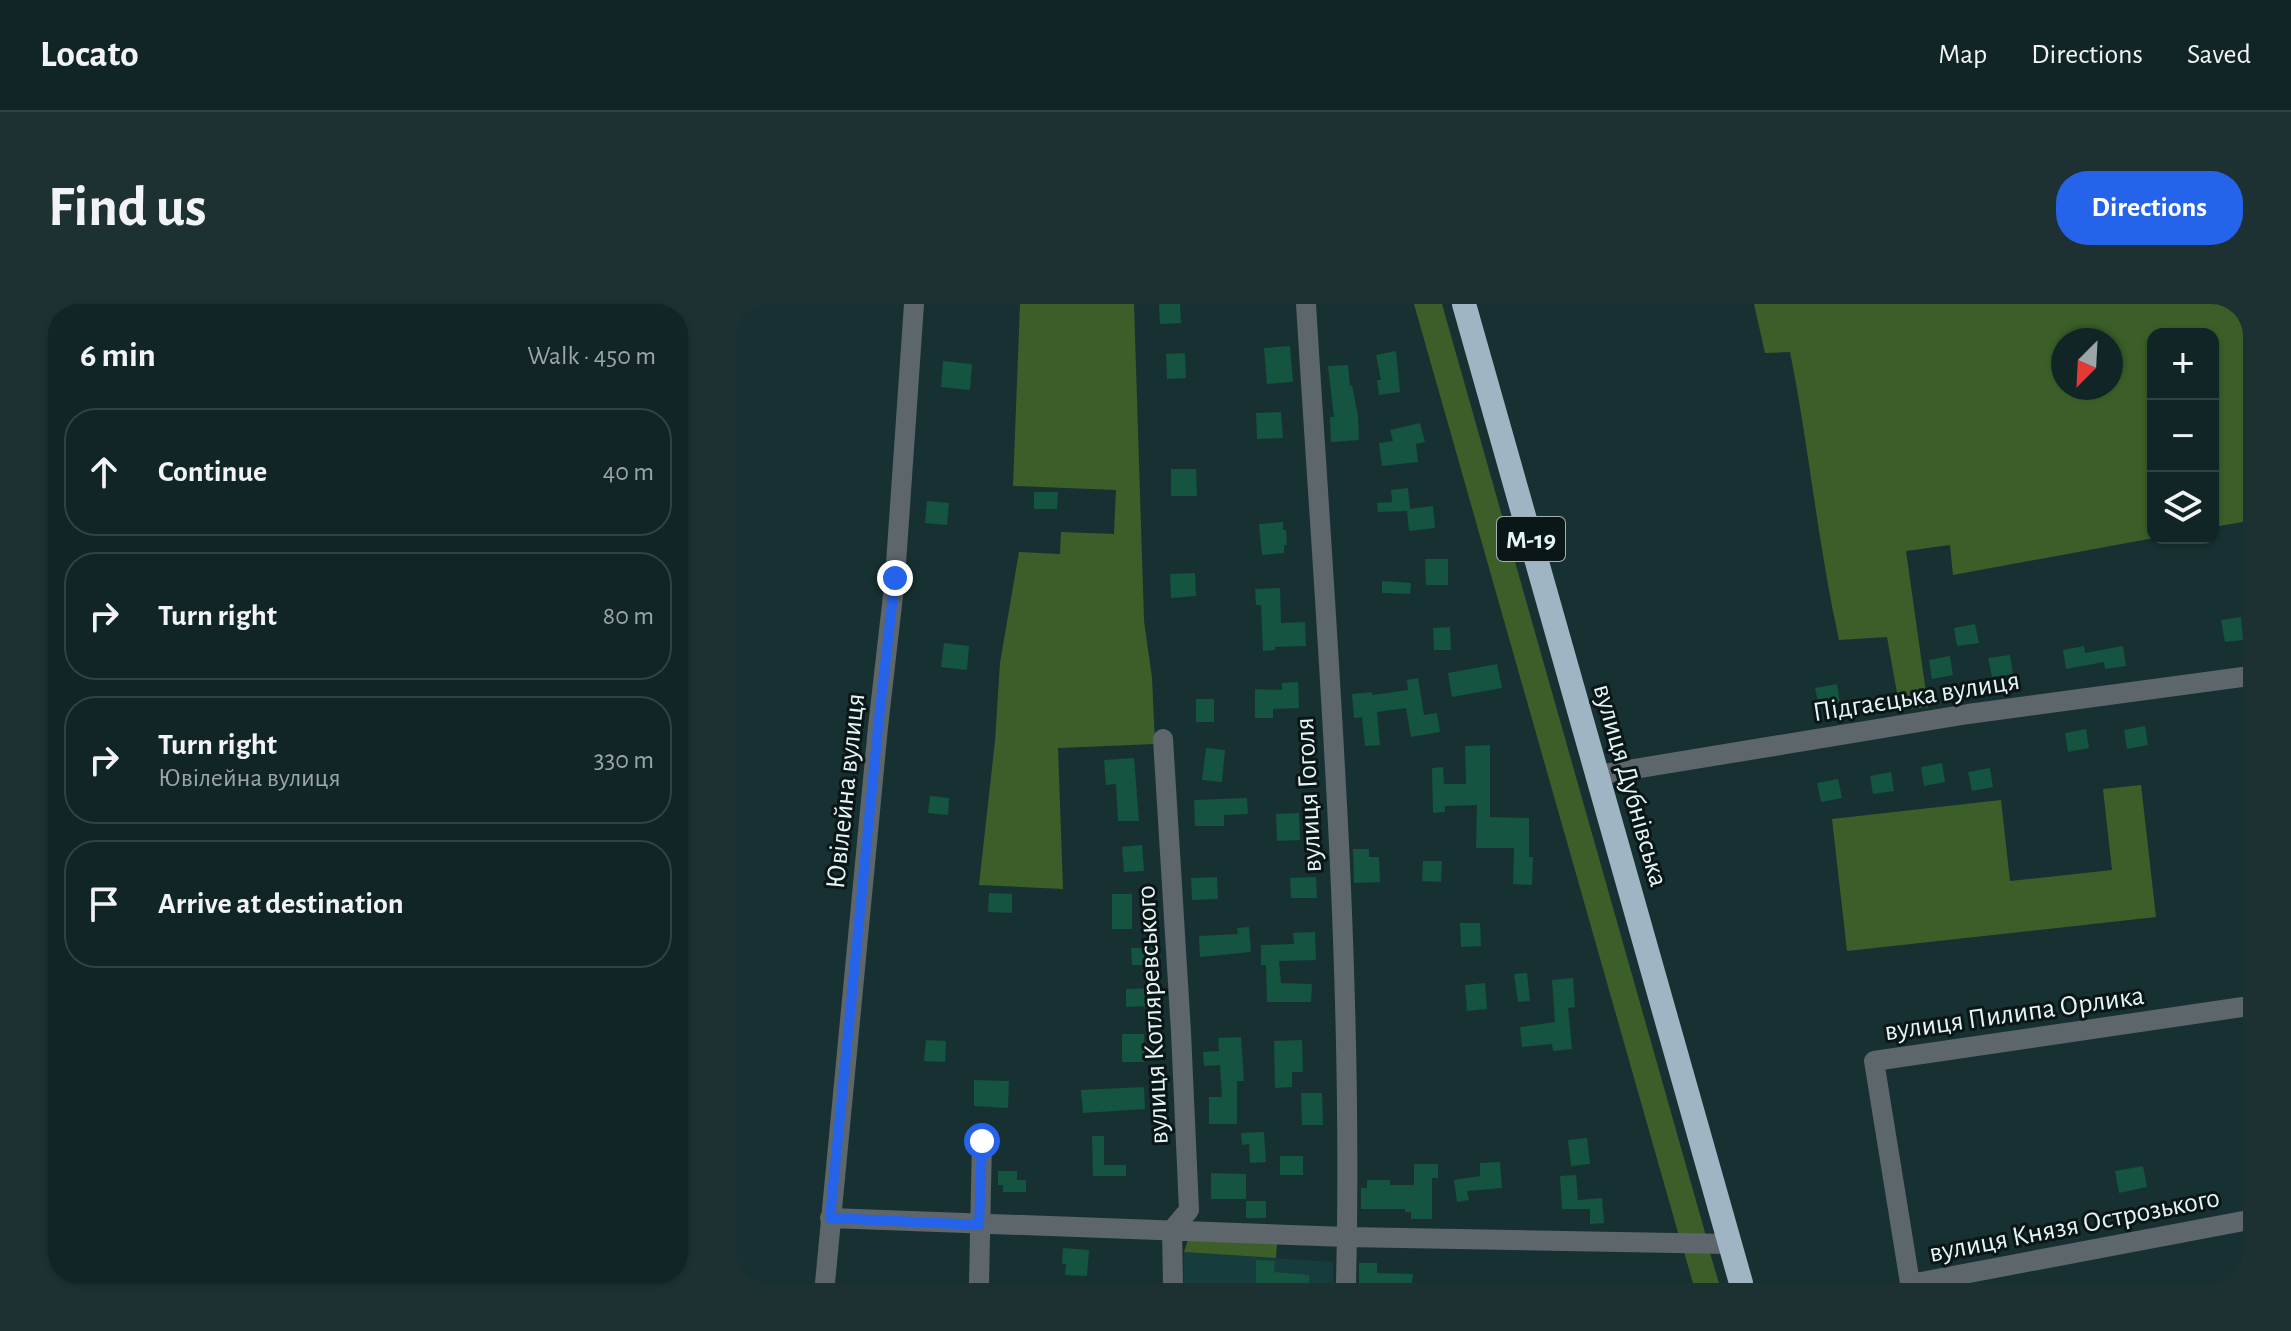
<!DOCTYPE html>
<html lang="en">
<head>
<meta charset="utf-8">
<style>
	:root { --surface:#112526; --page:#1e3132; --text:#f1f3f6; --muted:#9ca5a7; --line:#304243; --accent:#2563eb }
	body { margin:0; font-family:"Alegreya Sans",sans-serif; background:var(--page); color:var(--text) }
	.controls { position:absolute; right:24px; top:24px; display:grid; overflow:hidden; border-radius:16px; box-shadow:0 2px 6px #0004 }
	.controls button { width:72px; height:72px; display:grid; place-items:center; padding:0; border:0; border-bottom:2px solid var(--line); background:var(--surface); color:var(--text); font:40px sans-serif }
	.compass { position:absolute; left:1315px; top:24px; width:72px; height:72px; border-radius:50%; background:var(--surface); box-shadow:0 2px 6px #0004; rotate:204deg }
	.stop { position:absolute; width:24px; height:24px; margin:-18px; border:6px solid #2563eb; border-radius:50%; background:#fff }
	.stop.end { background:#2563eb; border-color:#fff; box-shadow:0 2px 8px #0008 }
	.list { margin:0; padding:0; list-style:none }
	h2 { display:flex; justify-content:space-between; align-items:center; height:104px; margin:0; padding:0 32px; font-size:34px }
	h2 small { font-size:26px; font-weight:400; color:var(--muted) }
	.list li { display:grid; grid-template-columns:52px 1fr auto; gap:24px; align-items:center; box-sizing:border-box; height:128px; margin:0 16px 16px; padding:0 16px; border:2px solid var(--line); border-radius:32px }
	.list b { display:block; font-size:30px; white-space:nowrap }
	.list p { margin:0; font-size:26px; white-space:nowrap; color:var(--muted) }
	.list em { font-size:26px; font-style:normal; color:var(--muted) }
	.icon { flex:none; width:44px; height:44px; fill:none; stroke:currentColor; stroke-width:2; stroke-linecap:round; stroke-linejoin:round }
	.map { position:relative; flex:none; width:1507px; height:979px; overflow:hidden; border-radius:32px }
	header { display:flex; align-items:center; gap:48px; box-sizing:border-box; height:112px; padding:0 40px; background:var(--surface); border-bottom:2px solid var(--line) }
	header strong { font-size:38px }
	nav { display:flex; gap:44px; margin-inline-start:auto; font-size:28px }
	.intro { display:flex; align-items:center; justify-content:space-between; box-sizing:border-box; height:192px; padding:0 48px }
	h1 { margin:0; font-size:56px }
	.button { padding:20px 36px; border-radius:32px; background:var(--accent); color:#fff; font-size:28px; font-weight:700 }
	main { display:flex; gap:48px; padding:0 48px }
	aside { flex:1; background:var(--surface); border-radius:32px; box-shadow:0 2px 6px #0004 }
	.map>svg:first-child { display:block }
</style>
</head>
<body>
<header>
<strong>Locato</strong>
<nav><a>Map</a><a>Directions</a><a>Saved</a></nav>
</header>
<div class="intro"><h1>Find us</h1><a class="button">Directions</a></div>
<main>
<aside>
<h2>6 min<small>Walk · 450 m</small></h2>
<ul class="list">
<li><svg class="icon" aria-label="ahead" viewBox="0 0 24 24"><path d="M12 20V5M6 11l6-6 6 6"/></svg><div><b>Continue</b></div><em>40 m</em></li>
<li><svg class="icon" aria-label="right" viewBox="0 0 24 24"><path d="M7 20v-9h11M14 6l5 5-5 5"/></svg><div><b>Turn right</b></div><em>80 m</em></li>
<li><svg class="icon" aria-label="right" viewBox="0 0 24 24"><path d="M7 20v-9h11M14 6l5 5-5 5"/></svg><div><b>Turn right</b><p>Ювілейна вулиця</p></div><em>330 m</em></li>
<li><svg class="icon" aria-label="arrive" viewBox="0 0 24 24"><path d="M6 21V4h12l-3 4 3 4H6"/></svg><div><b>Arrive at destination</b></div></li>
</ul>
</aside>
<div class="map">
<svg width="1507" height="979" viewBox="0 0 1507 979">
	<rect width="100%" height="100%" fill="#173132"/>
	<path fill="#173c3e" d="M448 948 597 958V979H448Z"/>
	<path fill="#3c5f29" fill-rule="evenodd" d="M284 0H398L408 317 416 374 419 440 322 444 327 585 243 581 259 437 264 359 283 248 324 250 325 228 378 230 380 186 277 182Z
		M678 0H706L970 932H943Z
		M1018 0H1507V218L1477 223V30H1417L1418 234 1217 271 1214 241 1170 247 1192 403 1164 406 1151 333 1103 336C1082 241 1073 143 1054 48L1029 49ZM1327 36H1375V84H1327Z
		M1405 481 1420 613 1111 647 1096 515 1265 496 1274 577 1376 566 1367 485Z
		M453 933 541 939 540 954 448 948Z
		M948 948 974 949 983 979H957Z"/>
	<path fill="#145440" d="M423 0H444L445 19 424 20Z
		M554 42 557 78 531 80 528 44Z
		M660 47 664 88 643 91 641 76H645L640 51Z
		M449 49 450 74 431 75 430 50Z
		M207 57 236 60 234 86 205 83Z
		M612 61 614 82 616 81 622 112 623 136 595 138 594 113H598L592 62Z
		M545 108 547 134 521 135 520 109Z
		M684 119 689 138 680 140 682 158 646 162 643 139 657 137 654 126Z
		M435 165H460L461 192H435Z
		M672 184 674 205 697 202 699 224 673 227 671 207 642 208 641 199 656 198 655 186Z
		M298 188H322L321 205H298Z
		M191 197 213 199 211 221 189 219Z
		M547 218V226H550L551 241H548V249L526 251 523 220Z
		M689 255H712V281H690Z
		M459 269 460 292 435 294 434 270Z
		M646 277 675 279 674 290 646 289Z
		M544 284 545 319 569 318 570 342 539 343V346L527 347 525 301H520L519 285Z
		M1505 313 1507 336 1489 338 1485 316Z
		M1239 320 1243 339 1221 342 1218 324Z
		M714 323 715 346H698L697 324Z
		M208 339 233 342 231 366 205 363Z
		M1348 342 1349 349 1387 342 1390 362 1369 365 1368 358 1330 365 1327 346Z
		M1274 351 1277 370 1256 373 1252 354Z
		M1214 352 1217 371 1196 375 1193 356Z
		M761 360 766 384 716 393 712 369Z
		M682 374 688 411 701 409 704 428 675 433 670 404 641 408 644 441 629 442 626 413 618 414 616 390 636 388V391L672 386 671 376Z
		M562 378 563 404 537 405V414H519V385L546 386V379Z
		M1101 380 1104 399 1083 403 1079 384Z
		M460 395H478V418H460Z
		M1409 422 1412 441 1391 445 1388 426Z
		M1350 425 1353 444 1332 448 1329 429Z
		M754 441V513L793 514V553H797L796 581 777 580 778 544H740L741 501 709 502V508L697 509 696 464 707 463 708 480H730L729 442Z
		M470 444 489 446 486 478 466 476Z
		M398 454 403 517H382L380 480 370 481 368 456Z
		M1206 459 1209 478 1188 482 1185 463Z
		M1254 464 1257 483 1236 487 1232 468Z
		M1155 468 1158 487 1137 490 1134 472Z
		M1102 475 1106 494 1085 498 1081 479Z
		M194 492 213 494 212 511 192 509Z
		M511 494 512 510 488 511V522H459L458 496Z
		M563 509 564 536 541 537 540 510Z
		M406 541 408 567 388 568 386 543Z
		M617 545H633V553H643L644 578 618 579Z
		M687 557H706L705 578 686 577Z
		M481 573 482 595 456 596 455 574Z
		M580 573 581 594H555L554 574Z
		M253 589 276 590V609L252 608Z
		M376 590H396V625H376Z
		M724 619H744L745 642 725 643Z
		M513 623 515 648 464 653 463 632 502 630 501 624Z
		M579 628 580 656 543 657 545 679 576 680 575 698H531L530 661H525V641L558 640 557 629Z
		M395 644H419V661H396Z
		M791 669 794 697 782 698 778 670Z
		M837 674 839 703 832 704 836 745 817 747 816 740 786 743 784 723 819 718 816 676Z
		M749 679 751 705 731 707 729 681Z
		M415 684V702L390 703V685Z
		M386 730H408V758H386Z
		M505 733 508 777H501V820H473V793H486L484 761 468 762 467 748 483 747 482 734Z
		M190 736 210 737 209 758 188 757Z
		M566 736 567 768H556V783L539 784 538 737Z
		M238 776 273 777 272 804 238 802Z
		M408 783 409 805 347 809 345 786Z
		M565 789H586L587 821H566Z
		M528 828 530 858 514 859 513 840 506 841 505 829Z
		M356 832H368V861H390V872H357Z
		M851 834 854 860 835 862 832 836Z
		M544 852H567V871H544Z
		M764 858 766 884 731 887 733 896 721 898 718 876 744 872V859Z
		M678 860H702V874H696V915H675V908H669V905H625V884H631V876H654V881H678Z
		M1407 862 1411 883 1383 889 1379 867Z
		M262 867H281V876H290V888H267V881H262Z
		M475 869 510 870V895H475Z
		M840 871 842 896 866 894 868 919 854 920V905H826L824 872Z
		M510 897H530V914H510Z
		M327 944 353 946 351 972 329 971 330 960H326Z
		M520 956 539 957 538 968 573 971V979H520Z
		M623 959H641V969L677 970 676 979H623Z"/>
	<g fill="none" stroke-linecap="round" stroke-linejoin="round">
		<path stroke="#5d666b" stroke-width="20" d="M570 0C590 326 618 653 610 979
			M427 435 445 728 453 906 436 926 437 979
			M862 471 1232 410 1507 373
			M94 914 611 933 993 940
			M89 979 142 423 159 274 178 0
			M243 979 246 837
			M1174 979 1138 757 1507 703
			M1180 979 1507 917"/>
		<path stroke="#9fb5c3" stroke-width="24" d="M728 0 1005 979"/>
	</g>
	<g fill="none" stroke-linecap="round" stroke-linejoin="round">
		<path stroke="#2563eb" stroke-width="10" d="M159 274 142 423 94 914 243 921 246 837"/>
	</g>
	<g text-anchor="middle" stroke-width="6" stroke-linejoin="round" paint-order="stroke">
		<rect fill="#0b1617" stroke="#a4b1b2" stroke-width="2" x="761" y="213" width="68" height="44" rx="6"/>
		<g font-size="26" font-weight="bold" fill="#e5f4f5">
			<text x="795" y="244">М-19</text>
		</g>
		<g font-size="28" fill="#e5f4f5" stroke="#0b1617">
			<text transform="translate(1180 391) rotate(-9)" y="10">Підгаєцька вулиця</text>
			<text transform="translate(896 481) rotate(74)" y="10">вулиця Дубнівська</text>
			<text transform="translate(108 487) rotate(-84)" y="10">Ювілейна вулиця</text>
			<text transform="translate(571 491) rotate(-93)" y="10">вулиця Гоголя</text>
			<text transform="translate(1278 708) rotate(-8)" y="10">вулиця Пилипа Орлика</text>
			<text transform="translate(415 711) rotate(-93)" y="10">вулиця Котляревського</text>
			<text transform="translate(1338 920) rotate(-11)" y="10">вулиця Князя Острозького</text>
		</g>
	</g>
</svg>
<div class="controls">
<button>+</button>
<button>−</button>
<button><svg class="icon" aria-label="layers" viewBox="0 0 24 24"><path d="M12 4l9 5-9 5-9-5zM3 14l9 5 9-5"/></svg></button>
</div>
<svg class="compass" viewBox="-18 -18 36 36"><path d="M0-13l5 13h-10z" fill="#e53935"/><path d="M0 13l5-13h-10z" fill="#9ca5a7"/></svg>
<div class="stop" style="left:246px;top:837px"></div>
<div class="stop end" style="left:159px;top:274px"></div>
</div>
</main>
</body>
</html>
